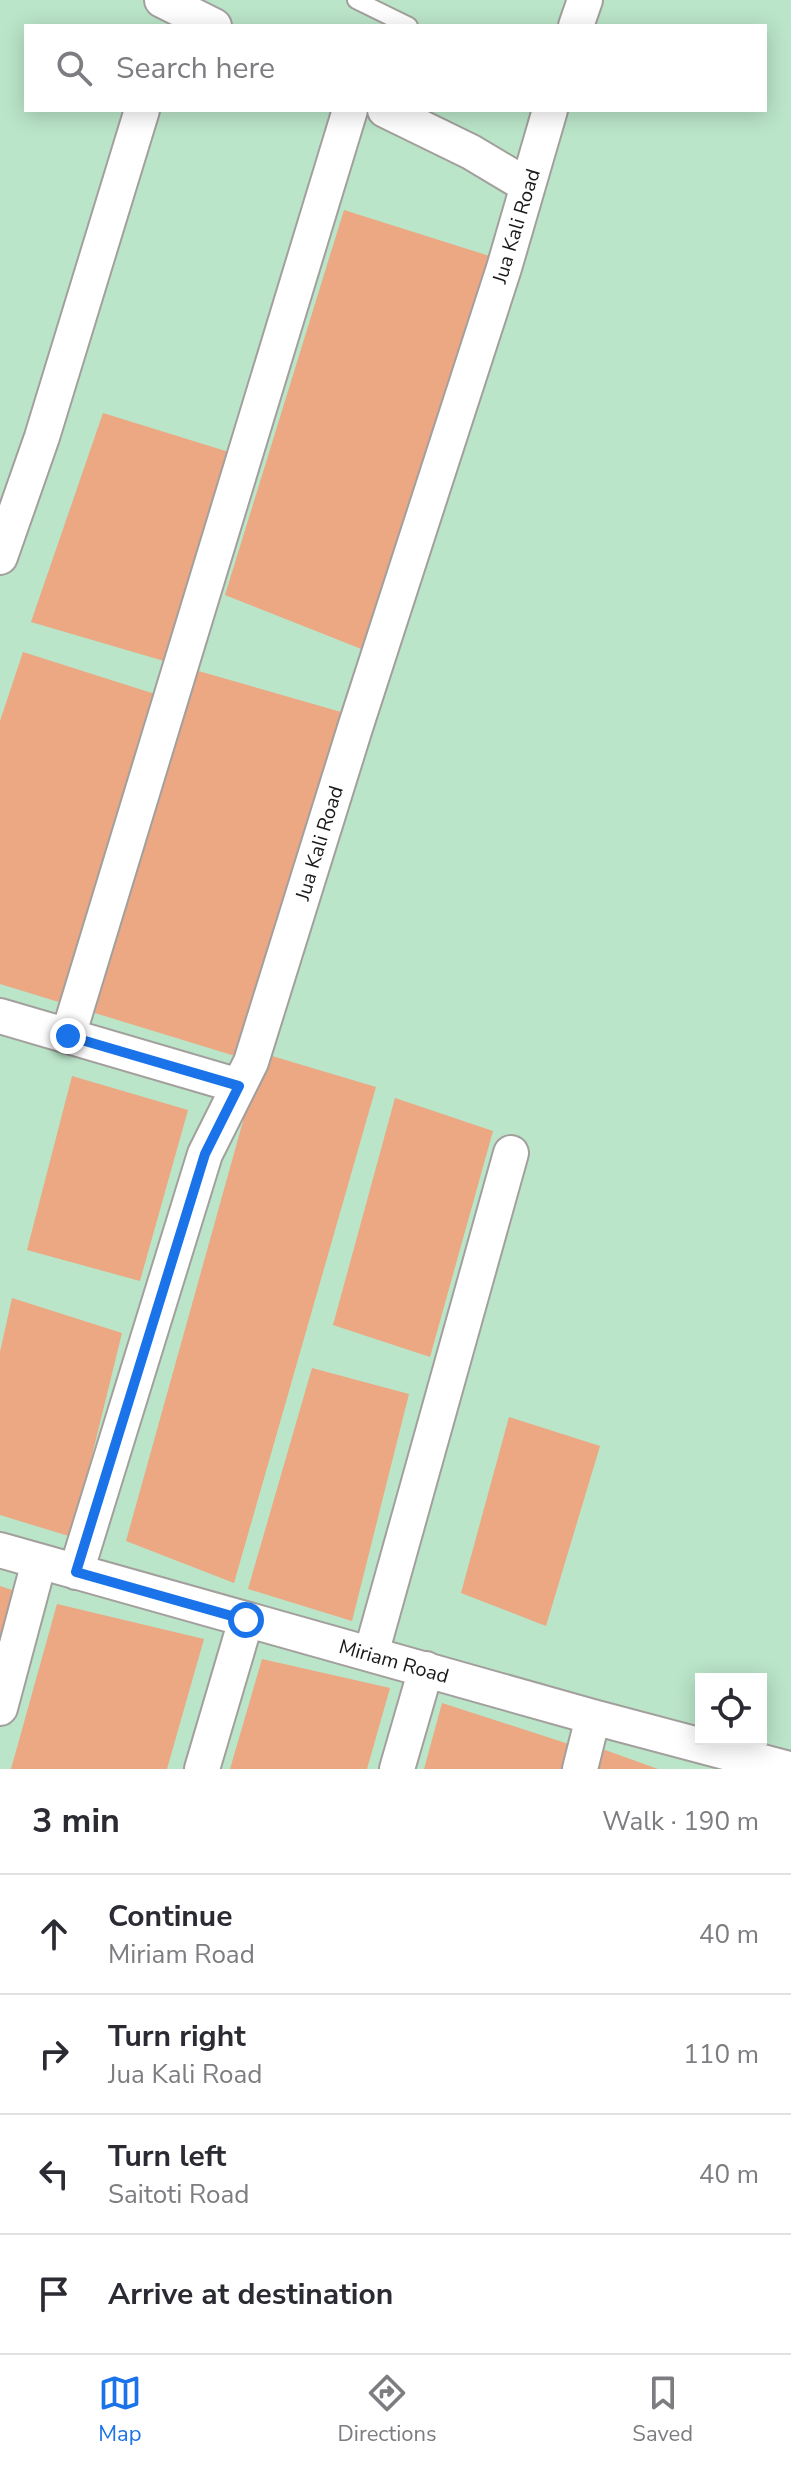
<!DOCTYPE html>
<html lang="en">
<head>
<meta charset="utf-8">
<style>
	:root { --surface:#fff; --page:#f7f7f7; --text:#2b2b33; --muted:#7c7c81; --line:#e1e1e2; --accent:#1a73e8 }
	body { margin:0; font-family:"Nunito Sans",sans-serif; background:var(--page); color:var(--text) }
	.controls { position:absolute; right:24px; bottom:24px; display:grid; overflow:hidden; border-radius:0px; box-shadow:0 4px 20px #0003 }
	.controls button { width:72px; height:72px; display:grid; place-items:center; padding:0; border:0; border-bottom:2px solid var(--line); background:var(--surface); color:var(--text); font:40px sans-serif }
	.stop { position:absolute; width:24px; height:24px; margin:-18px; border:6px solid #1a73e8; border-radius:50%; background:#fff }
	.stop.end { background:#1a73e8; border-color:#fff; box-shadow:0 2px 8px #0008 }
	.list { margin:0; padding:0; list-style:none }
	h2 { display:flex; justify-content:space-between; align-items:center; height:104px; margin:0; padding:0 32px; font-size:34px }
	h2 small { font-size:26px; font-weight:400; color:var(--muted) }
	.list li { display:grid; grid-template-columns:52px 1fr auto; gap:24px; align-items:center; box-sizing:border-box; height:120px; padding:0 32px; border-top:2px solid var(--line) }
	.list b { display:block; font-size:30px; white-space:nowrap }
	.list p { margin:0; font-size:26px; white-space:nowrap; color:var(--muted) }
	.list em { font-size:26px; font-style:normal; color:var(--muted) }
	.icon { flex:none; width:44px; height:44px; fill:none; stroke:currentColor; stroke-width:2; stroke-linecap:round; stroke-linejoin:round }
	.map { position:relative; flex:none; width:791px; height:1769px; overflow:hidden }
	.search { position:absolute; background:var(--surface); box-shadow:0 4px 20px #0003; left:24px; right:24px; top:24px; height:88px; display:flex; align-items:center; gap:20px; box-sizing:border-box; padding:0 28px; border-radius:0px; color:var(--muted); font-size:30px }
	.sheet { height:584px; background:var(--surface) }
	nav { display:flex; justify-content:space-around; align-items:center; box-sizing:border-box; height:112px; border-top:2px solid var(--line); background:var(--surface); font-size:22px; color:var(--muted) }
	nav a { display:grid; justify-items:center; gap:4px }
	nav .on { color:var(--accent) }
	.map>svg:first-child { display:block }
</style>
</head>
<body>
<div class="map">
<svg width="791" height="1769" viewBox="0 0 791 1769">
	<rect width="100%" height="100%" fill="#fbf7f5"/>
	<path fill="#bae5c9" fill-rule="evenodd" d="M0 0H791V1769H0ZM26 26H765V110H26ZM701 1679H761V1739H701Z"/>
	<path fill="#eca783" d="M344 210 499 259 369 652 225 595Z
		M103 413 245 457 188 668 348 714 245 1059 0 984V721L23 652 177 701 188 668 31 622Z
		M262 1053 376 1087 234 1583 126 1541Z
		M72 1076 188 1110 140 1281 27 1250Z
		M395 1098 493 1131 430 1357 333 1325Z
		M12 1298 122 1333 72 1537 0 1515V1352Z
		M312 1368 409 1394 352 1621 248 1589Z
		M509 1417 600 1446 546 1626 461 1593Z
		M0 1586 15 1591 0 1644Z
		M57 1604 204 1639 167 1769H11Z
		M262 1659 390 1688 367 1769H230Z
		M442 1703 578 1747 572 1769H424Z
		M594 1746 658 1769H587Z"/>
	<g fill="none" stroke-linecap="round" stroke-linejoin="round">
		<g stroke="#a39f9d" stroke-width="20">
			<path id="service" d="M356 0 409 26"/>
		</g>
		<g stroke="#a39f9d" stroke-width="38">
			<path id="minor" d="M162 0 214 26
				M576 26 585 0
				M385 110 471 152 528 186
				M0 557 42 437 142 110
				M0 1016 239 1086
				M68 1036 350 110
				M0 1550 593 1717 789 1769
				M76 1572 205 1154 251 1062 355 728 504 268 550 110
				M371 1654 511 1153
				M0 1708 39 1562
				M202 1769 246 1620
				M397 1769 426 1669
				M580 1769 593 1717"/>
		</g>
		<use href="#service" stroke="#fff" stroke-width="16"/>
		<use href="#minor" stroke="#fff" stroke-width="34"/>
	</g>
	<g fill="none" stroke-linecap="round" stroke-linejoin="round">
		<path stroke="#1a73e8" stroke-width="10" d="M68 1036 239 1086 205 1154 76 1572 246 1620"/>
	</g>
	<g text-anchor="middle" stroke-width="7" stroke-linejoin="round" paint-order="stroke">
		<g font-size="20" fill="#1a1918" stroke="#fff">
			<text transform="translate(516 226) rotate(-73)" y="7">Jua Kali Road</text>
			<text transform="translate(319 843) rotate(-73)" y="7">Jua Kali Road</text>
			<text transform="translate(394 1661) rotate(16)" y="7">Miriam Road</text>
		</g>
	</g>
</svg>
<div class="controls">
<button><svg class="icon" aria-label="locate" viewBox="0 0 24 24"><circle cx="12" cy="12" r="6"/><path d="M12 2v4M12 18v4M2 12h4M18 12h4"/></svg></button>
</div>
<div class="stop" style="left:246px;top:1620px"></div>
<div class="stop end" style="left:68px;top:1036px"></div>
<div class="search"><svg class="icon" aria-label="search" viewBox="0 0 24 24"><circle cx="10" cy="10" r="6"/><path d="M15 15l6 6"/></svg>Search here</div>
</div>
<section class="sheet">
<h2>3 min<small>Walk · 190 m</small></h2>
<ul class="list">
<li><svg class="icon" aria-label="ahead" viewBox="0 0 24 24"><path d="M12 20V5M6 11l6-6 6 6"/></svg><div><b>Continue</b><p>Miriam Road</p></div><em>40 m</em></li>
<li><svg class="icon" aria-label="right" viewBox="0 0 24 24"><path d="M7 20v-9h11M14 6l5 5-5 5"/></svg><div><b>Turn right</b><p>Jua Kali Road</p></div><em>110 m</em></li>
<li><svg class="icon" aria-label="left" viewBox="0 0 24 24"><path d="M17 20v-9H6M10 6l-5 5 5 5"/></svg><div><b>Turn left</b><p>Saitoti Road</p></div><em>40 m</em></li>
<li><svg class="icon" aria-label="arrive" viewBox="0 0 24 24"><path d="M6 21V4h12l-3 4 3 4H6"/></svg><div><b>Arrive at destination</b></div></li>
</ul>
</section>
<nav>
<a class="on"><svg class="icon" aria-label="map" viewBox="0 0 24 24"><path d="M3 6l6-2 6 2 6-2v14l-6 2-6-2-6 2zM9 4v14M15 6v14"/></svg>Map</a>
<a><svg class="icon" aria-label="directions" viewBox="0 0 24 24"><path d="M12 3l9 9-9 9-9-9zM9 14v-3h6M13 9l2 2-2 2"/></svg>Directions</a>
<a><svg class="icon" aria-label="saved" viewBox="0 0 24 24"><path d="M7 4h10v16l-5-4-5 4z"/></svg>Saved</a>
</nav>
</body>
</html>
